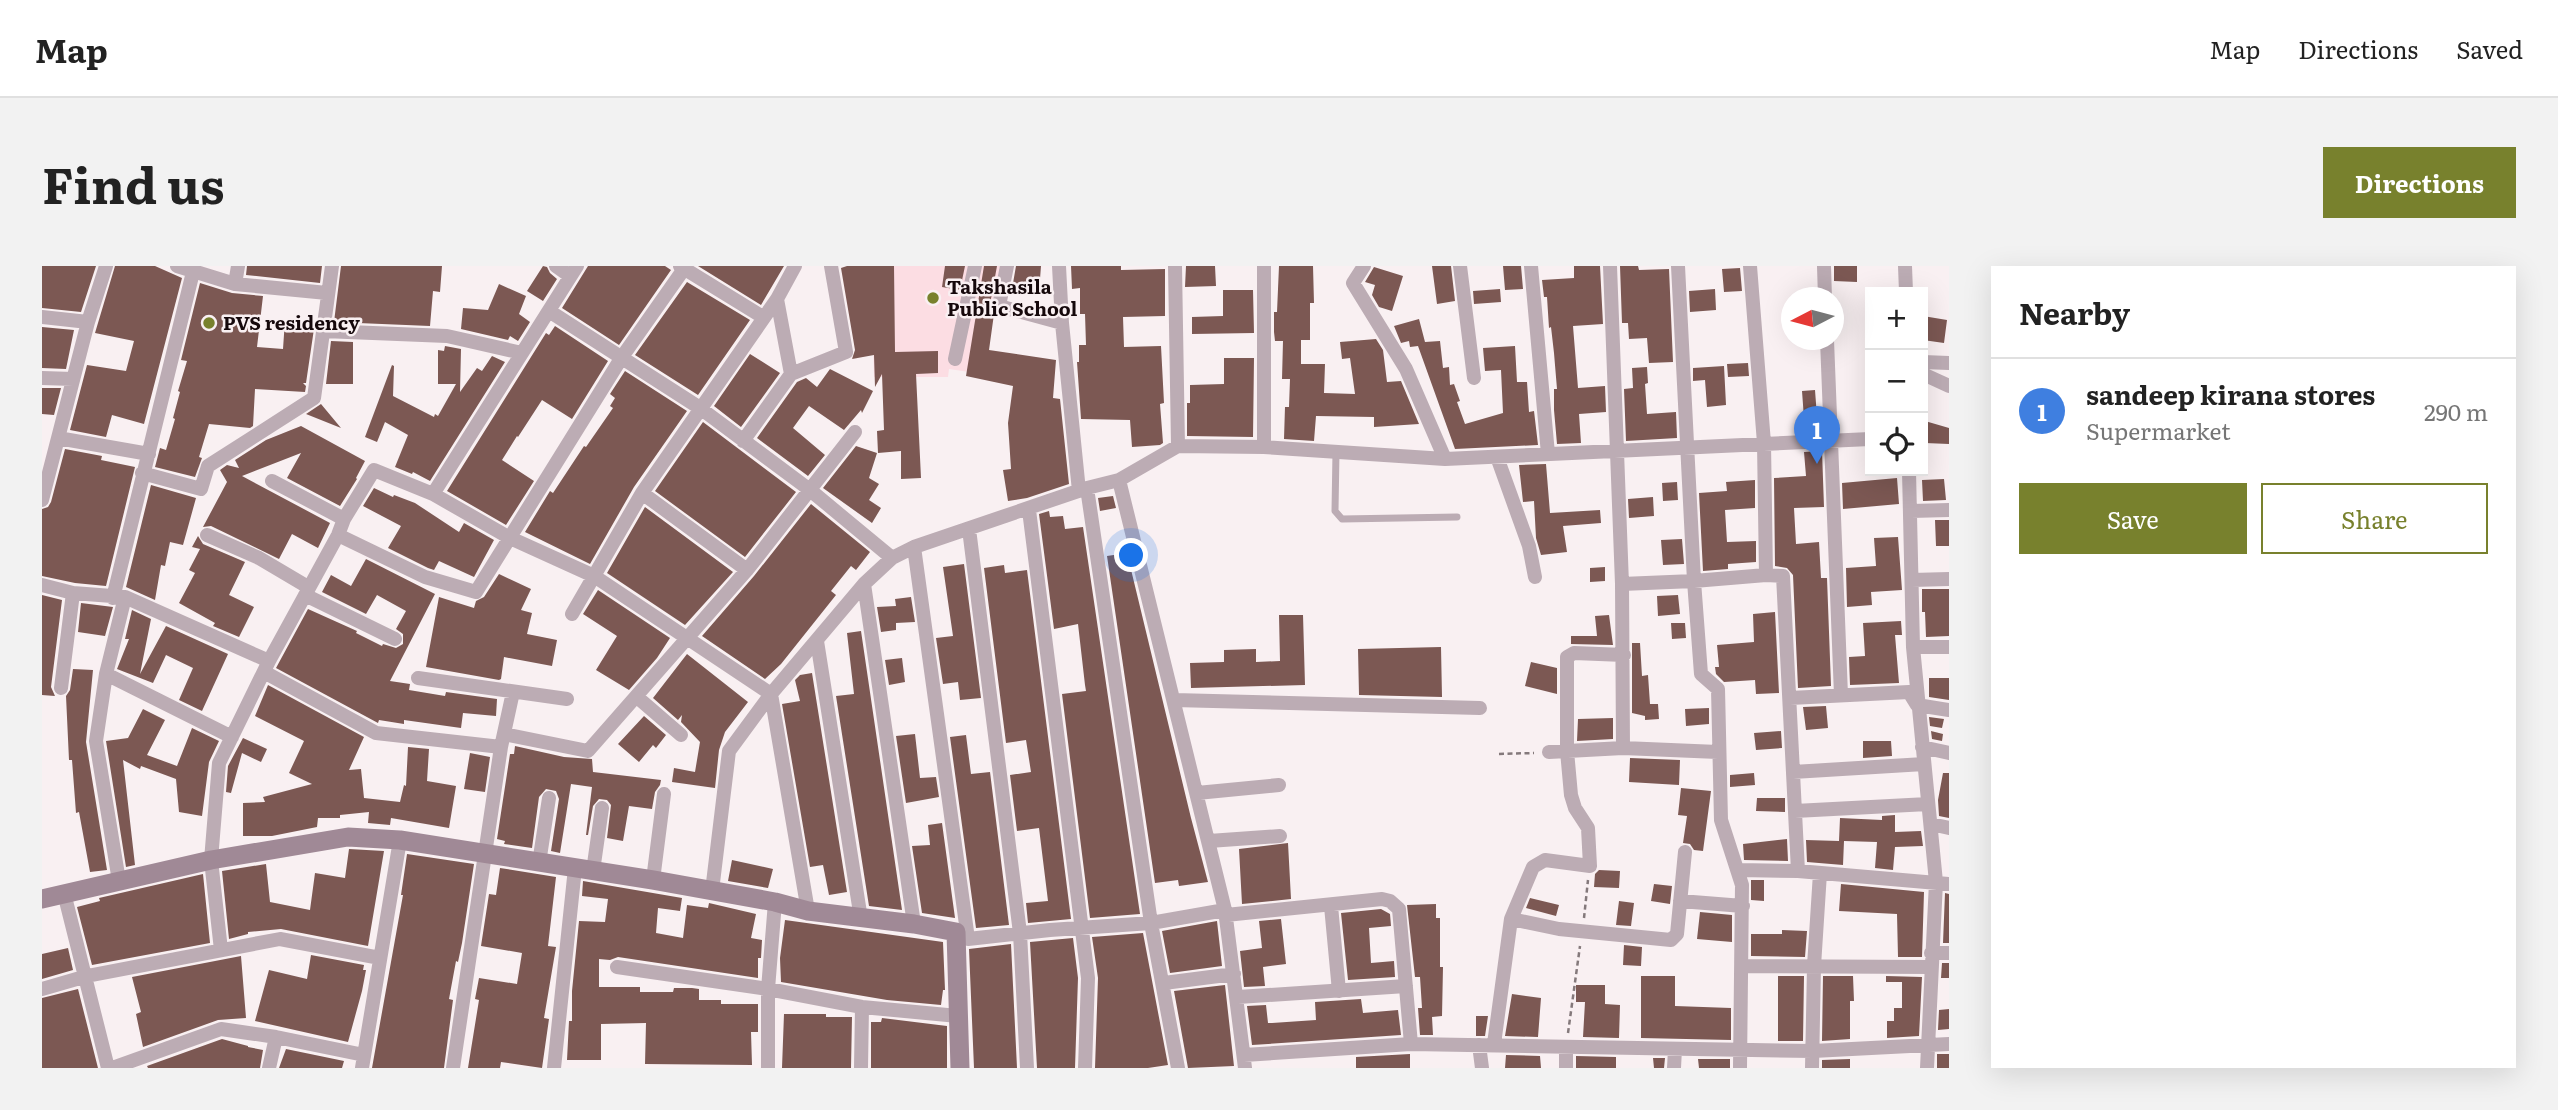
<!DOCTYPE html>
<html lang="en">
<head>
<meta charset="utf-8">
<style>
	:root { --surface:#fff; --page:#f2f2f2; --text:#222; --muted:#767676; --line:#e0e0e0; --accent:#78812d }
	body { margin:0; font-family:Literata,serif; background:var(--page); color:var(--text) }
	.controls { position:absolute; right:21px; top:21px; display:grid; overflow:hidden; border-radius:0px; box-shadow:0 7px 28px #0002 }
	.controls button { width:63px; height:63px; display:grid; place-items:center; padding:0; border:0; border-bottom:2px solid var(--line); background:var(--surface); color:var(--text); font:35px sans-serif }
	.compass { position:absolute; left:1739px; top:21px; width:63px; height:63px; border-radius:50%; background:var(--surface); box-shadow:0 7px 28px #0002; rotate:264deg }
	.you { position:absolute; left:1090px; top:290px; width:24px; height:24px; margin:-18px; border:5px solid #fff; border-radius:50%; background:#1a73e8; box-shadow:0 0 0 10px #1a73e833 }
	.badge { display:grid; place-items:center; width:46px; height:46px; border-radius:50%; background:var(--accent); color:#fff; font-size:23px; font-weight:700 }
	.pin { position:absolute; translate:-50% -58px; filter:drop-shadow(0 2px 4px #0008) }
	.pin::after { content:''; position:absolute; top:37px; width:24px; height:21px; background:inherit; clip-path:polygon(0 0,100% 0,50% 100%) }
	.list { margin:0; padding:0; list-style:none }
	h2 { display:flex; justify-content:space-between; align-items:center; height:91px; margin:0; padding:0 28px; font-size:30px }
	h2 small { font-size:23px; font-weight:400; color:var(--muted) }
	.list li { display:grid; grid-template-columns:46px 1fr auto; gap:21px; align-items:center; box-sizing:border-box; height:105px; padding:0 28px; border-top:2px solid var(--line) }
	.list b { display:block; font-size:26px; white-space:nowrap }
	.list p { margin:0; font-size:23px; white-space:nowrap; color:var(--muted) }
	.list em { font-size:23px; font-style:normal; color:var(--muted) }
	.actions { display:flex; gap:14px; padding:21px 28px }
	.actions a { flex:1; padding:16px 0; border:2px solid var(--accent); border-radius:0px; text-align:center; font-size:24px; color:var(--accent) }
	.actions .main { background:var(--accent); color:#fff }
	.icon { flex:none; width:38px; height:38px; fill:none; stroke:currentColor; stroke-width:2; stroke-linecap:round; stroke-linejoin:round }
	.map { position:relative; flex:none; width:1907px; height:802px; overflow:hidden; border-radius:0px }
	header { display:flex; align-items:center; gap:42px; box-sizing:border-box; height:98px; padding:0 35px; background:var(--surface); border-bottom:2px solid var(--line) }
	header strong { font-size:33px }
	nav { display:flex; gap:38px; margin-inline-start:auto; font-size:24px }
	.intro { display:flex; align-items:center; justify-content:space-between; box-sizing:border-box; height:168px; padding:0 42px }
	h1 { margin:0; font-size:49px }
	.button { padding:18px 32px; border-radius:0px; background:var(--accent); color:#fff; font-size:24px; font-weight:700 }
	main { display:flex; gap:42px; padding:0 42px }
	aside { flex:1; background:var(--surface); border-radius:0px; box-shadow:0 7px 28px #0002 }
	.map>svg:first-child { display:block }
</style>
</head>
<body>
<header>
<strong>Map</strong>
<nav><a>Map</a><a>Directions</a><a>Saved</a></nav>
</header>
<div class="intro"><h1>Find us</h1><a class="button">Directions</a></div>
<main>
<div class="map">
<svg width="1907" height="802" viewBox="0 0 1907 802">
	<rect width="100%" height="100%" fill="#f9f0f2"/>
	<path fill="#fcdde3" d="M829 0H958L945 63 941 108 907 103 906 111H832Z"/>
	<path fill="#7c5853" d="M0 0H54L39 46 0 42Z
		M73 0H113L140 12 102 158 70 149 64 171 28 164 45 99 84 105 92 75 53 67Z
		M205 0H280L278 17 204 9Z
		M299 0H400L398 26 391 25 388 60 292 56Z
		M501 0 505 1 508 7 515 13 501 35 485 25Z
		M546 0H623L629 4 577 79 520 42Z
		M656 0H742L719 39Z
		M805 0H852L853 86 896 85V107L874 108 879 212 859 213V185L836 187 835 165 842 164 840 108 833 121 832 89 810 93 813 84 799 2Z
		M903 0H923L918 24 900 21Z
		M942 0H955L948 38 952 48 947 84 1014 94 1011 132 1018 133 1027 218 985 232 966 235 961 204 969 203 966 157 971 120 924 110Z
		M974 0H999L997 26 970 23Z
		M1029 0H1079V4L1123 3V50L1081 51 1082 81 1119 80 1122 137 1118 138 1121 177 1118 179 1090 181 1088 154 1039 153 1035 96H1037V79H1044L1043 48H1038V22L1030 23Z
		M1144 0H1173L1174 20 1143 21Z
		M1237 0H1271L1272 37H1268V74H1259V98H1283L1282 127 1313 128 1308 92 1300 93 1298 76 1334 73 1341 84 1345 116 1359 115 1377 158 1332 161V151L1274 150 1272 175 1242 173 1243 141H1247L1248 113H1240L1241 75H1233L1232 66V46H1235Z
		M1390 0H1409L1413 35 1395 38Z
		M1461 0H1479L1481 23 1463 24Z
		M1532 0H1558L1561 58 1531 60 1536 122 1563 120 1564 146 1537 148 1539 177 1515 178 1512 144V123H1515L1512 87 1509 61 1507 62 1505 31H1502L1500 14 1532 12Z
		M1578 0H1596L1597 4 1627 3 1631 96 1607 97 1605 72 1587 73 1586 57H1580Z
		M1792 0H1815V16L1792 15Z
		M1332 1 1361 10 1350 45 1337 41 1330 29 1333 19 1323 16Z
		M1698 2 1700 25 1682 26 1680 3Z
		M645 16 708 54 656 129 593 89Z
		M158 17 190 27 221 30 215 81 241 83 243 54 273 56 264 117H261L264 120 263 126 213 123 211 160 208 162 167 158 157 191 160 192 153 211 113 201 118 182 124 184 133 153 131 152 138 126 136 125 145 95 139 94Z
		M457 18 484 30 477 48 488 56 476 75 468 70 466 74 419 63 421 42 446 44Z
		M1458 23 1459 36 1432 38 1431 25Z
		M1673 23 1674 44 1648 46 1647 25Z
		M1181 24H1211L1212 67 1150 68V51L1181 50Z
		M1881 50 1905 54 1902 77 1881 74Z
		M1377 53 1383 76 1398 75 1401 102 1407 101 1408 119 1412 118 1418 135 1415 136 1423 158 1461 147 1459 104 1443 105 1441 82 1473 80 1475 116H1485L1487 146 1492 145 1496 179 1413 183 1376 80 1368 81 1367 75 1359 77 1352 60Z
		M513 60 566 95 530 153 500 134 476 171 475 170 460 194 492 215 464 259 405 225 504 67 507 69Z
		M0 61 32 64 24 103 0 102Z
		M289 75 311 76V118H284Z
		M403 80 419 83 418 126 435 102 440 105 450 90 463 96 388 215 371 206 370 208 353 201 366 169 343 156 335 176 323 171 350 99 352 100 351 130 392 151 393 148 396 150 414 118H396V84L402 85Z
		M708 88 738 107 699 161 672 140Z
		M1182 92H1212L1211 171 1145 170V137H1148V119L1182 118Z
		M1706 97 1707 110 1686 111 1685 98Z
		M1682 100 1684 139 1665 141 1663 114 1651 115V102Z
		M1605 101 1606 117 1603 118 1605 148 1634 146 1635 172 1584 175 1582 123 1591 122 1590 102Z
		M788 103 831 125 820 147 819 144 802 164 767 140 751 162 783 189 766 210 715 172 755 116 764 112 775 121Z
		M583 105 645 145 592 221 548 298 483 266 508 225 511 227 542 180 544 181 571 142 568 140 573 132 568 128Z
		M0 122H19L12 149 0 148Z
		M1773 124 1775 151 1778 150 1779 166H1763L1760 125Z
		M279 138 299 162 264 148Z
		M1883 155 1907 162V178L1883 177Z
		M661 156 754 226 703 291 613 225Z
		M259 160 323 195 314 212 315 213 298 240 245 212 259 187 200 210 288 257 276 282 250 268 237 293 169 260 161 261 185 216 178 204 185 199 197 202 193 194 224 174Z
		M814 180 835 187 827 212 837 218 827 234 839 242 830 257 781 222Z
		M23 183 60 190 59 194 93 201 64 320 33 317 0 310V243L6 241 9 236Z
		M1780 185 1782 241 1752 242 1754 278 1777 276 1779 312H1785L1789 420 1756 422 1751 309 1745 302 1733 300 1732 212 1764 210 1762 186Z
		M1504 198 1508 247 1558 244 1559 257 1521 260 1525 286 1499 289 1494 272 1492 235 1481 236 1477 199Z
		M1855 212 1857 238 1801 243 1800 217Z
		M1902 213 1904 234 1881 235 1880 214Z
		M1713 214V242L1683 244 1685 276 1714 275V296L1686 298V303L1661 305 1657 227 1685 225 1684 216Z
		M1635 216 1636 234 1621 235 1620 217Z
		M109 219 154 232 141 279 128 276 123 300 119 299 113 334 84 321Z
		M332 222 351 231 352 229 373 237 417 266 422 257 452 274 432 311 397 295 392 304 386 302 346 282 359 260 321 240Z
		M1071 230 1074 242 1058 245 1056 232Z
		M1611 231 1612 250 1587 252 1586 233Z
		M769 238 828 286 814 304 809 300 789 325 794 329 739 398 723 413 660 370 712 310Z
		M603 241 691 306 643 359 565 307Z
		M1007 245 1008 251 1021 250 1023 263 1041 261 1098 648 1048 652 1020 428 1044 425 1043 419 1036 358 1012 363 997 248Z
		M1893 254H1907V280H1894Z
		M156 270 161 278 203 296 187 329 212 341 197 371 171 360 173 357 137 337 153 307 147 304 158 283 150 281Z
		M1856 271 1860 324 1829 326 1830 339 1805 341 1804 302 1834 300 1832 272Z
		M1640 273 1642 298 1621 299 1619 274Z
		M1085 287 1149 552 1166 616 1137 620 1136 614 1113 617 1065 290Z
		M324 293 393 328 348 415 368 418 367 424 403 430 404 426 455 433 454 450 421 447 419 462 362 454V458L337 454 336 457 234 402 266 343 315 365 314 367 340 380 341 378 354 382 361 378V368L354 363 364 345 335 329 324 348 280 326 289 309 309 320Z
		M922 298 939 432 918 434 916 416 901 418 894 372 911 370 901 301Z
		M962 299 963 307 985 304 1029 653 986 657 984 637 1006 635 997 562 975 565 968 509 989 506 984 474 964 477 942 302Z
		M1563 301V315L1548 316V302Z
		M457 308 489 323 479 344 490 347 485 368 515 374 510 400 462 391 459 413 457 414 384 401 397 331 432 342 434 335 442 331Z
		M1880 323H1907V370L1884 371 1883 346H1880Z
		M556 324 628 372 615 392 587 424 554 404 575 370 541 348Z
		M0 329 20 334 9 421 13 430 0 429Z
		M1636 329 1638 348 1616 350 1615 330Z
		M869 331 873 356 854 357V364L839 366 835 341 854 340 853 333Z
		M39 337 71 341 63 370 36 366Z
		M90 344 109 353 98 408 124 360 186 388 160 445 137 434 151 402 124 389 111 417 75 403 87 373H83Z
		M1733 346 1737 427 1714 428 1713 414 1682 416 1674 408 1673 401H1677L1675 379 1712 376 1711 348Z
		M1237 349H1261L1263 419 1149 422 1148 397 1182 396V384L1214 383V396L1238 395Z
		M1567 349 1571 379 1529 378V370H1555L1553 350Z
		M1859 355 1860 369H1853L1857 417 1808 419 1807 391 1823 390 1821 357Z
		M1629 357H1643L1644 372 1630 373Z
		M819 365 860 644 827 640 794 430 812 428 805 367Z
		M1590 377H1598L1600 410 1606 409 1608 438H1616L1617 453 1603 454V450L1590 447Z
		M1399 381 1400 431 1317 429 1316 383Z
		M645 388 706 436 683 466 677 484 673 522 630 516 632 502 653 506 658 476 639 456 640 449 636 454 611 432Z
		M860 392 863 416 847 419 843 394Z
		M1489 396 1515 402V428L1483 420Z
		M31 403 51 404 44 476 65 604 48 606 37 546 34 547 30 494H27L24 430 28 424Z
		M770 407 805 626 787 629 781 599 768 601 740 438 758 435 753 414 758 409Z
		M1887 412H1907V434L1887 431Z
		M226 419 322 471 307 504 319 503 322 532 358 536 362 519 364 520 366 481 387 483 385 515 414 520 407 562 349 552 348 559 326 557 327 546 298 549V552H276L275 561 230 570H201V537L223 536 221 531 270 518 247 507 262 475 213 450Z
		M1784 440 1786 462 1764 464 1761 441Z
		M1667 442V458L1644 460 1643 443Z
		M101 443 123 454 105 489 135 500 150 462 177 475 167 496 160 550 137 546 134 513 99 500 98 503 81 494 93 599 84 601 64 475 86 472Z
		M602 450 624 469 614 482 611 479 597 496 576 478Z
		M1887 451 1902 453 1900 462 1888 460Z
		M1571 452V473L1535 475 1536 453Z
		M1739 465 1740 482 1714 484 1712 467Z
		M1889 465 1901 468 1900 475 1890 473Z
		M873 468 878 512 894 511 897 531 864 537 854 470Z
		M924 469 929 508 948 506 967 659 934 662 908 471Z
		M201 472 225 483 219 496 200 487 189 527 184 526 186 500Z
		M1821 475H1849L1850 490 1821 492Z
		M473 480 522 491 550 493 551 506 619 514 618 519 613 526 610 543 587 540 581 575 565 572 569 539 565 534 557 533 551 540 546 569H544L550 521 529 518 518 587 509 585 517 533 514 525 504 523 497 531 490 582 462 578 463 575 455 573 468 488H472Z
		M428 487 448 491 443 526 422 523Z
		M1588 492 1638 494 1637 519 1587 516Z
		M1712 507 1713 519 1688 521V509Z
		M1901 507H1907V552L1897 550 1896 534Z
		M1639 522 1669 525 1661 585 1652 584 1648 578 1641 577 1645 550 1636 549Z
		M1715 532H1743V546L1714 545Z
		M1853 549V566L1879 565 1881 580 1853 581 1851 604 1833 602 1835 576 1802 575 1801 599 1765 596 1764 574 1797 575 1798 552 1840 554V550Z
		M900 557 913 652 880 647 870 580 888 579 886 559Z
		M1745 573 1746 595 1702 594 1701 578Z
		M1246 577 1249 633 1200 638 1197 583Z
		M307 583 342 585 326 680 239 663 206 666V668L187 673 180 605 224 598 228 636 268 644 273 607 303 612Z
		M365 588 432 598 420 677 416 696 414 695 407 733 411 734 402 802H330L361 629H359Z
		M690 594 731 603 726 622 686 615Z
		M458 602 514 611 506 680 514 681 502 752 507 753 500 802 459 796 458 802H426L437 734 433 733 437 712 475 718 480 687 439 680 447 628 454 629Z
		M1557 604 1578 605 1577 622 1552 621 1553 608Z
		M161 608 168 677 50 699 35 641 58 635 57 632Z
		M1709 614H1722V635L1709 634Z
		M541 615 640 632 638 645 616 642 614 667 641 672 645 639 666 642 667 637 714 648 709 672 720 674 719 692H716V712L576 691 568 694 557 693V721H598V726H631L632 722H650L657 723V734H679V738H716V766H709L710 799 603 798 604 757 559 758V794H525L527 755H530V725L537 655 563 656 566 633 540 630Z
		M1612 618 1630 620 1628 638 1609 635Z
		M1799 618 1882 626 1880 691H1856L1855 648 1797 645Z
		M1903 627 1907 628V677H1901Z
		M1488 632 1517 639 1514 650 1484 642Z
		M1577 635 1592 637 1589 660 1574 659Z
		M1394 638V652H1398V701H1401L1400 750 1390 751 1391 769H1378L1376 742H1380L1378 711H1373L1365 639Z
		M1339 643 1348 648 1349 660 1327 662 1329 697 1352 695 1353 711 1306 714 1299 647Z
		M1658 646 1690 649V676L1655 673Z
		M1239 653 1244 698 1221 701 1223 720 1202 721 1198 685 1220 682 1217 655Z
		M743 654 901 676 903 724H901L899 739 845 734 739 716 738 692Z
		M1175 655 1180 700 1128 707 1120 665Z
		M1740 664 1765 665 1763 691 1709 690V668H1740Z
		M1101 667 1126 799 1106 802H1053L1056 712 1050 671Z
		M1031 672 1036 712 1033 802H995L988 676Z
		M969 678 975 802H932L927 683Z
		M1582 679 1600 681 1599 700 1581 699Z
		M26 682 31 704 0 713V688Z
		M269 689 322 699 321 704H324L320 725 306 776 213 755 227 704 265 713Z
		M199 690 204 752 176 754 101 781 94 748 99 746 90 711Z
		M1900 697H1907V712H1899Z
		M1599 710H1633V740L1689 742V774L1599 772Z
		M1736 710H1762L1761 775H1736Z
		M1781 710H1811L1812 735H1808V773L1780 775Z
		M1844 710 1880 711 1877 770 1845 772V755H1852V742H1860V716H1844Z
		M1183 719 1192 800 1146 802 1132 725Z
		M1534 719H1563V738L1578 739 1577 772 1541 771 1543 736H1534Z
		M36 723 56 802H0V732Z
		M1470 728 1499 732 1496 771 1463 770Z
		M1319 733 1321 747 1356 744 1359 769 1210 779 1205 740 1224 739 1226 757H1230L1274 754 1273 736Z
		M1907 743V763L1896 764 1897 744Z
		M742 748H784V751H810L809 802H740Z
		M1434 750H1446L1443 770H1434Z
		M840 752 905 760V802H829V756H839Z
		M180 773 206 780V783V781L221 784 218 802H106L105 800Z
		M244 783 302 795 300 802H237Z
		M1368 788V802H1314V791Z
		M1895 788H1907V802H1895Z
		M1464 789 1498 790 1499 802H1463Z
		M1534 790 1574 791V802H1534Z
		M1611 792H1623L1622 802H1612Z
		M1656 793H1688V802H1657Z
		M1808 793V802H1780V794Z"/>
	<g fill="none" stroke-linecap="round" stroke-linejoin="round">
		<path stroke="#84797b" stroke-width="2.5" stroke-dasharray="5 3.5" stroke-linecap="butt" d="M1457 488 1492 487
			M1542 652 1546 614
			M1526 767 1538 680"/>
		<path stroke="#bcacb4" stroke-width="7" d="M1294 186 1293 245 1300 253 1415 251"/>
		<path stroke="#bcacb4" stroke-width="14" d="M135 0 193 18 285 27
			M514 0 528 10
			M638 0 721 51
			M965 0 957 40 1020 57
			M1017 0 1020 57 1037 225
			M1133 0 1136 180
			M1222 0V181
			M1322 0 1311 17 1364 103 1403 193
			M1418 0 1432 112
			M1489 0 1506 188
			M1568 0 1580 318 1581 482
			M1636 0 1652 315 1659 408 1676 423 1679 554 1700 619 1698 802
			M1708 0 1722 177 1724 309
			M1782 0 1783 32
			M1863 0 1864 26
			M193 18 196 0
			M735 33 749 108
			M507 45 658 142 768 224 850 292
			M0 51 46 56
			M281 65 405 70 480 87
			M1785 74 1799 429
			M913 93 933 0
			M1881 96 1907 97
			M1881 108 1907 120
			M0 112 31 113
			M16 172 107 188
			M701 175 749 108 804 86 789 0
			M1455 191 1487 280 1493 311
			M1867 205 1871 381 1894 616 1885 802
			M100 207 159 223 166 200 272 132 290 0
			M1077 214 1183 644 1203 802
			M230 215 302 253
			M1045 222 1109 657 1136 802
			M600 227 705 304
			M391 228 535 0
			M0 234 46 56 64 0
			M987 244 1046 712 1043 802
			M1869 245 1907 244
			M927 263 978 667 985 802
			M165 269 217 292 266 321
			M296 269 383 311 434 326 580 91 644 0
			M872 281 926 673
			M1870 314 1907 313
			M822 318 872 658
			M1580 318 1652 315 1724 309 1741 310 1756 605
			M0 319 31 327 83 331 227 395
			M263 329 353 373
			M71 332 151 6
			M530 348 600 227 735 33 753 0
			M775 375 819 653
			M1871 381H1907
			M222 406 334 467 459 481
			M64 408 190 471
			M376 412 525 433
			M19 422 31 327
			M595 431 639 469
			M1748 432 1867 426 1875 439 1907 444
			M1132 434 1438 442
			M462 468 546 485 705 304 813 166
			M1880 481 1907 487
			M1507 486 1581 482 1676 486
			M1751 506 1882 498
			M1155 527 1237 519
			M1753 545 1886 538
			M1889 558 1907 562
			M1167 575 1238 570
			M497 597 507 532
			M1697 604 1756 605 1907 618
			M551 605 560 542
			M611 614 622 528
			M77 615 54 475 64 408 83 331
			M670 625 687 485 729 428 822 318 850 292 872 281 1045 222 1077 214 1136 180 1222 181 1403 193 1828 173
			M22 627 66 802
			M1638 635 1701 640
			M1289 640 1297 725
			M1184 649 1340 633 1348 635 1357 643 1369 778
			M1469 653 1517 663 1629 674 1635 668 1643 586
			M918 669 926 673 1008 664 1109 657 1183 644
			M179 684 169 594 177 497 227 395 296 269 302 253 332 204 391 228 468 272 552 310 729 428 766 645
			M1889 687H1907
			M1700 700 1889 701
			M575 701 726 723 820 741 916 750
			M1122 717 1192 708
			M0 723 45 710 238 673 338 692
			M1196 731 1364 720
			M1452 778 1469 653 1491 601 1503 594 1548 600 1546 562 1533 542 1529 529 1525 485V391L1532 387 1582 389
			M1437 779 1440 802
			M1202 789 1369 778 1771 785 1907 778
			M70 802 179 763 234 771 322 789
			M227 802 234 771
			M320 802 358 574
			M411 802 459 481 471 426
			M512 802 533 602
			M726 802V723L733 636
			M819 802 820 741
			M1524 802V781
			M1632 802 1633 783
			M1770 802 1772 700 1778 607"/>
		<path stroke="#a08996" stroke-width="19" d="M0 633 169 594 306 571 358 574 611 614 733 636 766 645 872 658 914 666 918 802"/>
	</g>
	<g fill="#78812d" stroke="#f9f0f2" stroke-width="2.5">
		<circle cx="891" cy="32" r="7"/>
		<circle cx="167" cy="57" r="7"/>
	</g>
	<g text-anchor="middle" stroke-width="5" stroke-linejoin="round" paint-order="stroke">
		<g font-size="19" font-weight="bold" fill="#15080b" stroke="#f9f0f2" text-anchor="start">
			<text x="905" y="28">Takshasila<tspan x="905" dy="22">Public School</tspan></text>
			<text x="181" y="64">PVS residency</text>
		</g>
	</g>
</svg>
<div class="controls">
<button>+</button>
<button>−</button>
<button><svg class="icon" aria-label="locate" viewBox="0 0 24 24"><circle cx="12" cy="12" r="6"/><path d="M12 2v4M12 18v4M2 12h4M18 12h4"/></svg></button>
</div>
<svg class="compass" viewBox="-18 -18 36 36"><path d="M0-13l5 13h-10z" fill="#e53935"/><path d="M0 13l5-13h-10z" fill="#767676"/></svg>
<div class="you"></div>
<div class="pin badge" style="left:1775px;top:198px;background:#3f7fe0">1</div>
</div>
<aside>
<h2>Nearby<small></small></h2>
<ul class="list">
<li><span class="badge" style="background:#3f7fe0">1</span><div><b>sandeep kirana stores</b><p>Supermarket</p></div><em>290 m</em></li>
</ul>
<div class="actions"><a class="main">Save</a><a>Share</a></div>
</aside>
</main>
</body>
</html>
